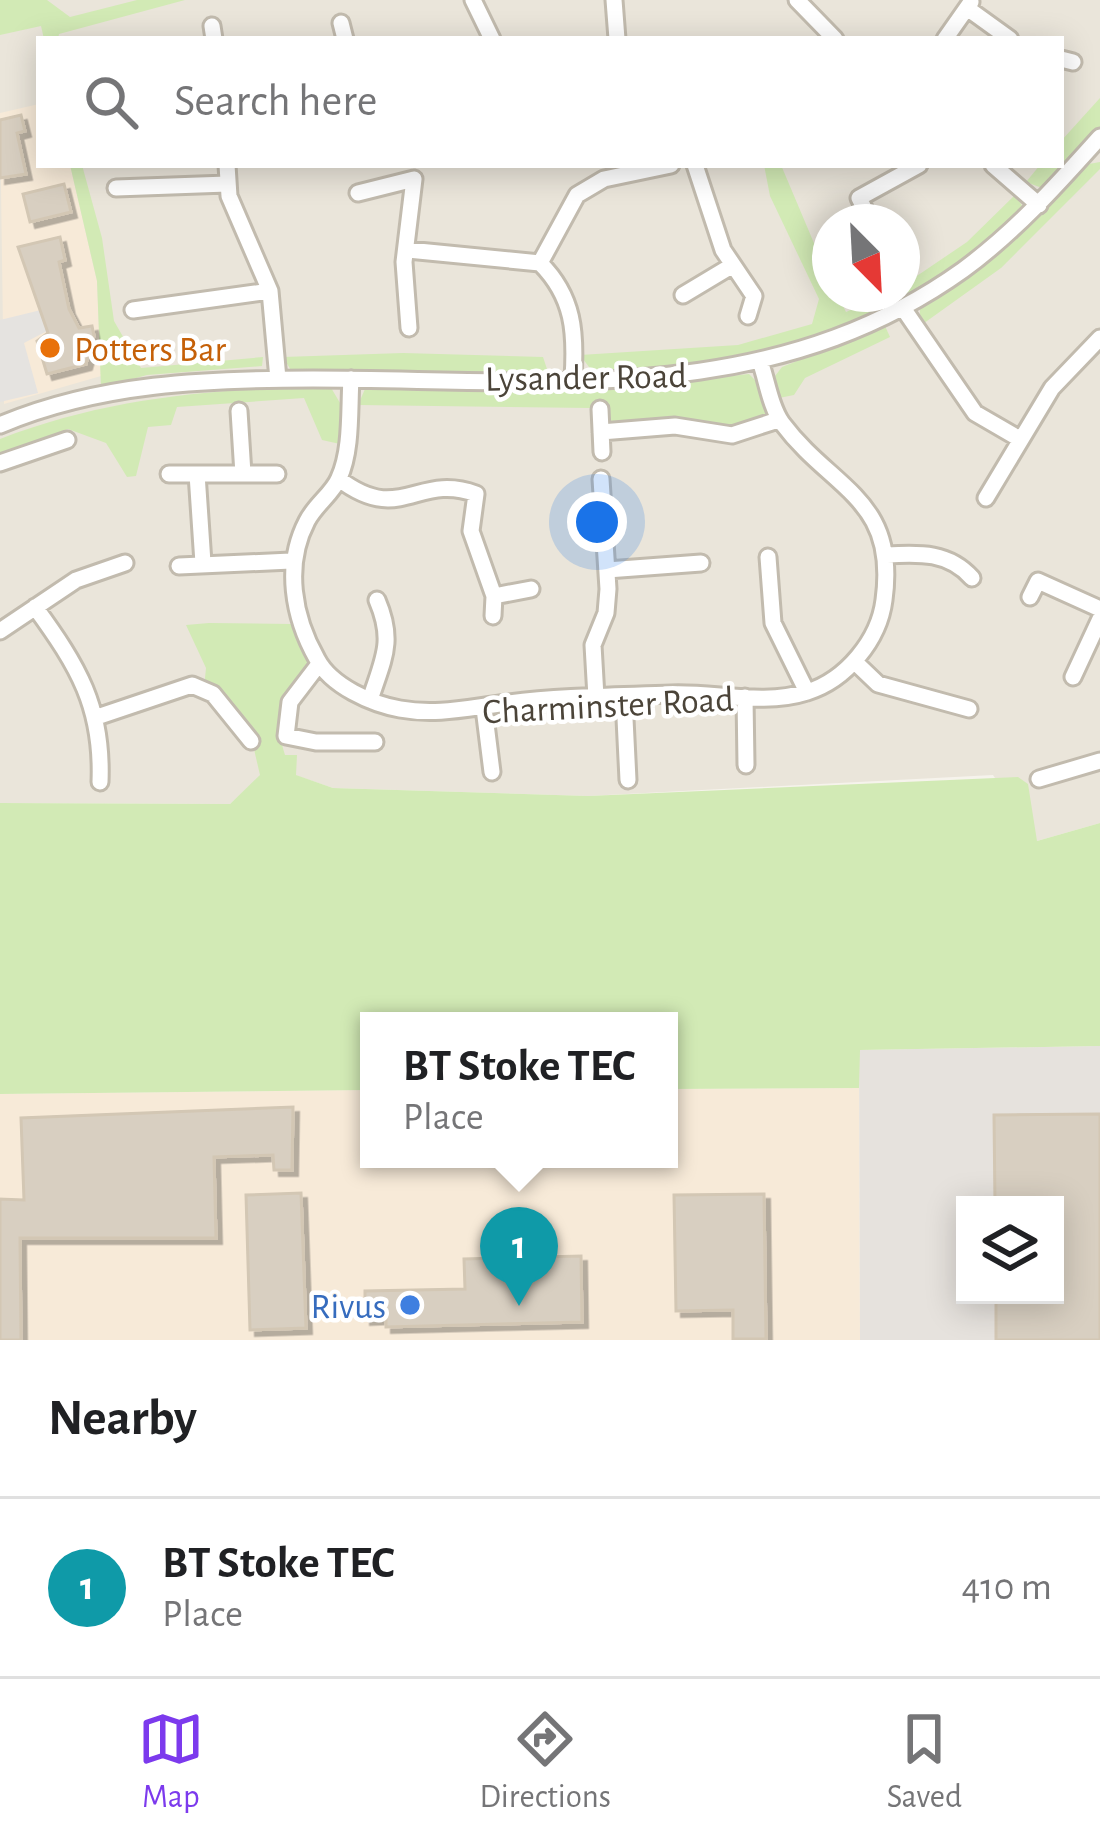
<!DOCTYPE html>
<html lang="en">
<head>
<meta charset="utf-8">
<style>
	:root { --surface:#fff; --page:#f2f2f2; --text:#202124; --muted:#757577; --line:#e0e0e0; --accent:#7c3aed }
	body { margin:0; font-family:"Alegreya Sans",sans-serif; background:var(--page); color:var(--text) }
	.controls { position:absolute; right:36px; bottom:36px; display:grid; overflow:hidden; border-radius:0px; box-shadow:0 6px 30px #0003 }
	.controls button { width:108px; height:108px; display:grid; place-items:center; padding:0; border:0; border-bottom:3px solid var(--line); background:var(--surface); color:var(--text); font:60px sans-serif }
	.compass { position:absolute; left:812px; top:204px; width:108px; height:108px; border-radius:50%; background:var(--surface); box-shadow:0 6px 30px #0003; rotate:156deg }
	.you { position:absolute; left:597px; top:522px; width:42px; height:42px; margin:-30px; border:9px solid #fff; border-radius:50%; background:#1a73e8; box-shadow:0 0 0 18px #1a73e833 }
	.badge { display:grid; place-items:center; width:78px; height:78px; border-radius:50%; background:var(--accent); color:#fff; font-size:39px; font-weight:700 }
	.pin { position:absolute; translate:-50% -99px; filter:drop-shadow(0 3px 6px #0008) }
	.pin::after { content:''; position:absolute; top:63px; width:42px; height:36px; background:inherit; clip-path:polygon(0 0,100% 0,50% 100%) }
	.popup { position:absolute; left:360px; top:1012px; width:318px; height:156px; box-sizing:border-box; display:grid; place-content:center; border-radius:0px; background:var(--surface); filter:drop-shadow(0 3px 9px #0005); font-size:39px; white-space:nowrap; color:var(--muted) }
	.popup b { font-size:45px; color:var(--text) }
	.popup::after { content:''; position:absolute; left:50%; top:100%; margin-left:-24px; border:24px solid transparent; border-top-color:var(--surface) }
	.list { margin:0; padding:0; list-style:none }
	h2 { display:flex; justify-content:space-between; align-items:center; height:156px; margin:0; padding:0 48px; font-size:51px }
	h2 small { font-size:39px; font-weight:400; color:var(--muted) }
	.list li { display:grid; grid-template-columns:78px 1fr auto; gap:36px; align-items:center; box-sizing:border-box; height:180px; padding:0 48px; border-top:3px solid var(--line) }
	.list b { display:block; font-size:45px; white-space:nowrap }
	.list p { margin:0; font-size:39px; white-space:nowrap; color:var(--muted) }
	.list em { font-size:39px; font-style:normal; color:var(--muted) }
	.icon { flex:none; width:66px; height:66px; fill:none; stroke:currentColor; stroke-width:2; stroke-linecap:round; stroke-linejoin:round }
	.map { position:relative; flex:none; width:1100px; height:1340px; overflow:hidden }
	.search { position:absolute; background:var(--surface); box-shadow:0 6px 30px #0003; left:36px; right:36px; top:36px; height:132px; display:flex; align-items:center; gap:30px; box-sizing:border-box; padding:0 42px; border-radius:0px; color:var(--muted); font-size:45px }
	.sheet { height:336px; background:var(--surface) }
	nav { display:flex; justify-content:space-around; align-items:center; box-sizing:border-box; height:168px; border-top:3px solid var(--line); background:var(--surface); font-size:33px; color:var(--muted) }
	nav a { display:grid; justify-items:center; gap:6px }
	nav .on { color:var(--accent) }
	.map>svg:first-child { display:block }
</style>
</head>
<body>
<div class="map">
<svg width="1100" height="1340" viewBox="0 0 1100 1340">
	<defs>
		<filter id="shadow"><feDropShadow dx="5.5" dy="5.5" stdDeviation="0" flood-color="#0004"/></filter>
	</defs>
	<rect width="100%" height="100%" fill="#f6f3ec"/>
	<path fill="#eae5da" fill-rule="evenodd" d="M0 0H1100V823L1037 841 993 775 588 796 333 788 280 770 261 775 230 804 0 803ZM39 39H1061V165H39ZM830 222H902V294H830Z"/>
	<path fill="#f7ead8" d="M39 104V165H70L97 281 101 376 4 404 0 113Z
		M859 1088 860 1340H0V1094L369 1090V1159H669V1089Z"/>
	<path fill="#e6e2dd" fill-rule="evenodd" d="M1100 1046V1340H860L859 1050ZM965 1205H1055V1295H965Z"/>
	<path fill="#d2eab5" d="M0 0H47L70 17 137 0H185L59 34 58 39H44L41 26 0 35Z
		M1100 98V127L1049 184 1042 188 1026 182 1040 165H1061V141Z
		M1100 162V169L1001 268 920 326V307L993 258 1089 164Z
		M70 165H82L102 238 114 321 141 368 263 357 262 366 147 375 101 388 97 281Z
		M764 165H781L830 281V294H837L846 312 886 294H902V286L967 242 1015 195 1023 207C986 270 830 340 759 357 706 369 646 371 592 371L580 355 738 345 812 324 819 299 770 196Z
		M885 326 890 337 805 378 794 395 779 398 775 376 782 367Z
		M403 353 543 357 548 372H292L283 357Z
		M749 374 761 386 768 410 764 416 712 431 612 423 591 408 358 405 365 389H610Z
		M330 386 343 408 340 444 322 440 304 398 177 407 171 425 148 427 136 476 127 477 106 443 68 429 0 456V439C108 397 215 389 330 386Z
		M209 623 291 624 309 663C289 695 272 717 285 755H297L296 775 333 788 588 796 1018 777 1028 784 1037 841 1100 823V1046L860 1050 859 1088 669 1089V1021H369V1090L0 1094V803L230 804 260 775 253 745 204 688 206 668 186 625Z"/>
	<path fill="#e5e3e0" d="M41 310 47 331 24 343 38 393 0 402V320Z"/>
	<path fill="#d8cfc1" stroke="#d3c7b4" stroke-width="3" filter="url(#shadow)" d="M21 115 25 131 17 133 26 174 0 178V120Z
		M64 184 71 212 30 222 23 194Z
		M60 237 65 260 59 262 69 309 79 328 92 326 94 336 86 364 47 374 37 341 48 333 18 247Z
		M293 1107 292 1170H274L273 1155 214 1157 216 1238H20L21 1340H0V1199L24 1200 21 1118Z
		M1100 1114V1340H996V1295H1055V1205H995L994 1115Z
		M301 1193 306 1328 250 1330 246 1195Z
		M764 1194 766 1339H733V1310L676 1311 674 1195Z
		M581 1256 582 1322 386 1327V1318L365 1319V1291L465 1289 464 1259Z"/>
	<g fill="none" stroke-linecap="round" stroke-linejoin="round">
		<g stroke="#c2bbae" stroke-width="21">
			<path id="minor" d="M473 0 492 39
				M614 0 617 39
				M797 0 835 39
				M967 8 1010 39
				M341 23 345 39
				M212 26 214 39
				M945 39 971 2
				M1061 59 1073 62
				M227 165 229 196 270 291 278 379
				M695 165 723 250 754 296 748 316
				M993 165 1039 205
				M116 188 227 184
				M358 193 414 179
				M871 222 859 198 919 165
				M408 250 540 263C574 297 576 333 573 378
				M540 263 577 195 604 179 671 165
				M683 295 733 265
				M903 308 975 413 1018 438
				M133 310 270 291
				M409 328 404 262 414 179
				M351 379C349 409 352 450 339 478 333 493 315 505 307 521 284 565 293 617 317 659 331 686 372 704 400 709 438 716 471 707 508 703 562 696 617 696 671 694 715 692 763 706 807 692 846 680 879 640 884 600 898 498 832 490 782 423 771 408 767 382 761 364
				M600 409 602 452
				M239 411 243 474
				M0 425C99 383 207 379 313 379 540 379 767 410 963 270 1015 232 1057 185 1100 137
				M601 432 675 426 732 435 778 420
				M0 463 67 440
				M169 474H277
				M197 474 203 563
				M339 479C401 526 417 472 476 494L471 531 494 596 493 616
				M986 498 1052 388 1100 338
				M887 555C920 553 949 552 972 578
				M768 557 773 623 807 692
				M179 566 291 561
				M607 570 701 563
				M494 596 531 589
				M1030 597 1038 581 1100 609
				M35 607C78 666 103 707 100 782
				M0 631 76 580 125 563
				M855 662 878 684 969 709
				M319 664 290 702 286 736 316 742H375
				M1073 677 1100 619
				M596 697 593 645 606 613 608 589 601 479
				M745 697 746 765
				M624 698 628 780
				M370 700C383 659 395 642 377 600
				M484 708 492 772
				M97 717 192 685 213 694 251 741
				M1039 779 1100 761"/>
		</g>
		<use href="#minor" stroke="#fff" stroke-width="15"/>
	</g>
	<circle fill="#e8710a" stroke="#fff" stroke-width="4.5" cx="50" cy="348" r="12"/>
	<circle fill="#3f7fe0" stroke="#fff" stroke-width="4.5" cx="410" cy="1305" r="12"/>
	<g text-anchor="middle" stroke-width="9" stroke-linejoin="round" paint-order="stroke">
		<g font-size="36" fill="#c56008" stroke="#fff" text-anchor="start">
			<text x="74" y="361">Potters Bar</text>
		</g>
		<g font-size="36" fill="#4b4439" stroke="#fff">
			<text transform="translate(586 376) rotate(-1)" y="13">Lysander Road</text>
			<text transform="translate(608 704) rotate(-3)" y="13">Charminster Road</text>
		</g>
		<g font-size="36" fill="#366cbe" stroke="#fff" text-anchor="end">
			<text x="386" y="1318">Rivus</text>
		</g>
	</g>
</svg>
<div class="controls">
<button><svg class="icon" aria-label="layers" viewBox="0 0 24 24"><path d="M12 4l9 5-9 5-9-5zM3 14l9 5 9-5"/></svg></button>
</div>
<svg class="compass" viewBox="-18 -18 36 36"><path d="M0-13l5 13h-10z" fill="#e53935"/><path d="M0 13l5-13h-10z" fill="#757577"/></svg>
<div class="you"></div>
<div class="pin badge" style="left:519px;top:1306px;background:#0f9aa8">1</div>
<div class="popup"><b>BT Stoke TEC</b>Place</div>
<div class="search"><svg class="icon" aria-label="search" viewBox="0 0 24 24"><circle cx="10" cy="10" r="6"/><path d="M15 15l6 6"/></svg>Search here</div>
</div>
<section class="sheet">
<h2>Nearby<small></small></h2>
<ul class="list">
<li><span class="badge" style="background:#0f9aa8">1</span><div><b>BT Stoke TEC</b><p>Place</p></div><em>410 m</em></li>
</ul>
</section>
<nav>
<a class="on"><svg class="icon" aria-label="map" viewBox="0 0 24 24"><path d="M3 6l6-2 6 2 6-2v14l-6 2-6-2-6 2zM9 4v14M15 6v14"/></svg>Map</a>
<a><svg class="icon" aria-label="directions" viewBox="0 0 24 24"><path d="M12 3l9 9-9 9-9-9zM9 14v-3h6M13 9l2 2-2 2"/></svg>Directions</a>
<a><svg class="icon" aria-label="saved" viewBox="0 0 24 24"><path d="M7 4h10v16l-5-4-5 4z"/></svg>Saved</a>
</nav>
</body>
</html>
